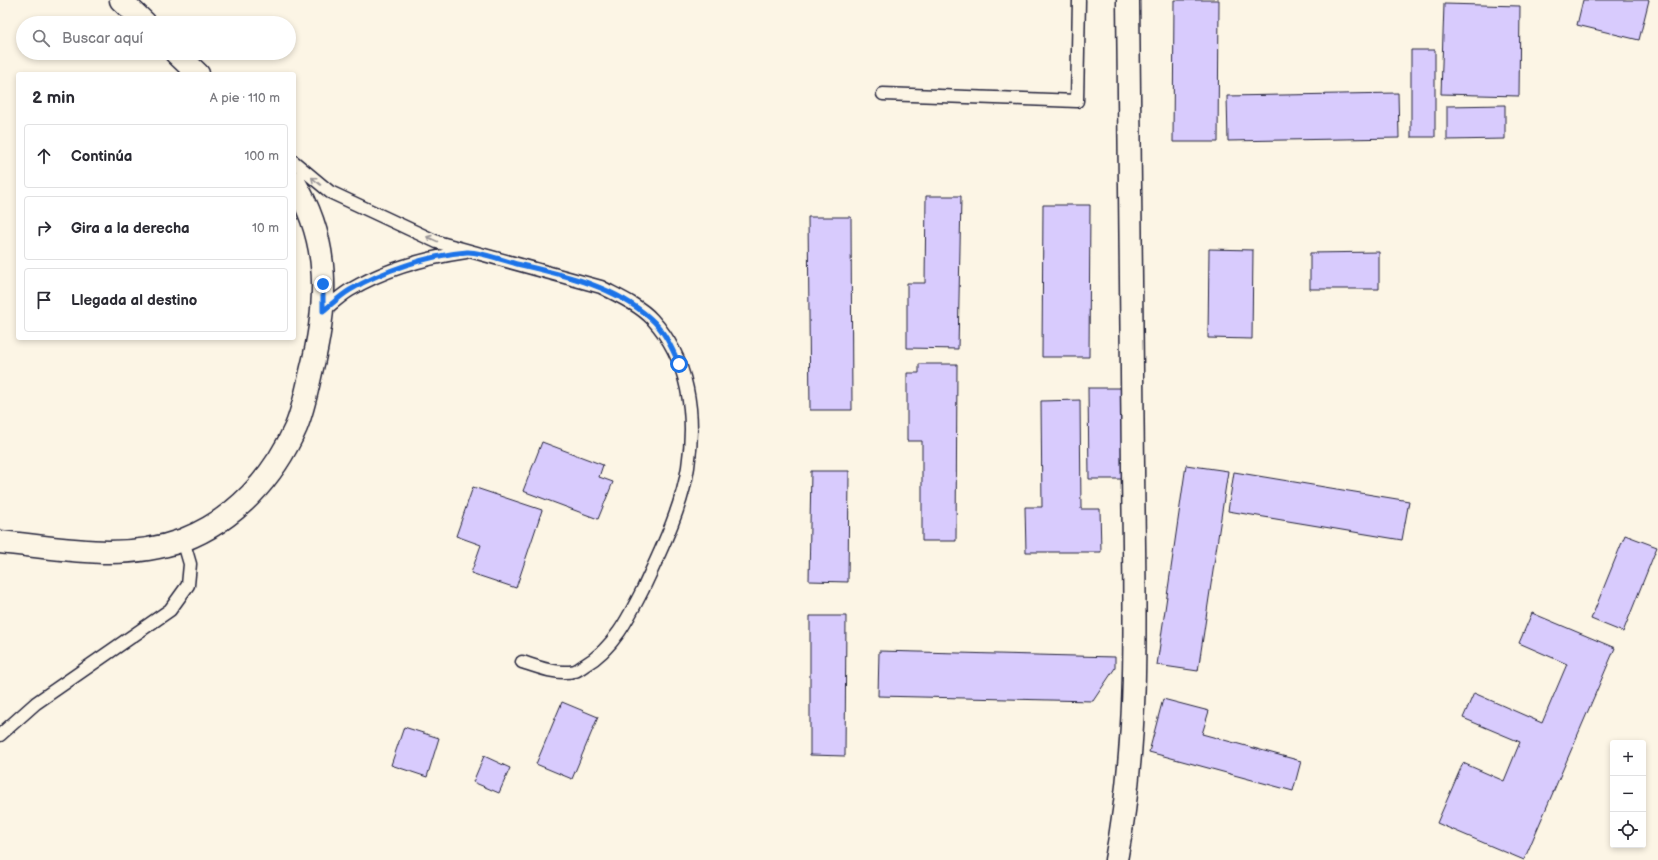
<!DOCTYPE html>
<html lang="es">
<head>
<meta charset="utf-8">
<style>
	:root { --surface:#fff; --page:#f7f7f7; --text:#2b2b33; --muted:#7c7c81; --line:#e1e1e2 }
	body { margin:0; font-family:"Balsamiq Sans",sans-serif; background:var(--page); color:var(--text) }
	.controls { position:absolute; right:12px; bottom:12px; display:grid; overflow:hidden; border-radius:4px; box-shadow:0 2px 6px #0003 }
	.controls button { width:36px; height:36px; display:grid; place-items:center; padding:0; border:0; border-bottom:1px solid var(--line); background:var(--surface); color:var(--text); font:20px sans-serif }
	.stop { position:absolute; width:12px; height:12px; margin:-9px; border:3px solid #1a73e8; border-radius:50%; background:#fff }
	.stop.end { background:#1a73e8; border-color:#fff; box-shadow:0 1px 4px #0008 }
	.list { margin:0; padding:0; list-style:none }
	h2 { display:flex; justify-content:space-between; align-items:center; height:52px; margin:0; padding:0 16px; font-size:17px }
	h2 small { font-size:13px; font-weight:400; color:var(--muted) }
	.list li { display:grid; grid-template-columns:26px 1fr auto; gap:12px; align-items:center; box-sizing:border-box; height:64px; margin:0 8px 8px; padding:0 8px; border:1px solid var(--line); border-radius:4px }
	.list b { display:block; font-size:15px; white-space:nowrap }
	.list em { font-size:13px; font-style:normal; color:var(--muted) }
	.icon { flex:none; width:22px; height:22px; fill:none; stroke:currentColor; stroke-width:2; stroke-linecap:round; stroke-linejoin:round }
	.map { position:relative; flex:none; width:1658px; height:860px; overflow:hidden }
	.search { position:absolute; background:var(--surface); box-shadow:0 2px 6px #0003; left:16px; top:16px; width:280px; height:44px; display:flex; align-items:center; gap:10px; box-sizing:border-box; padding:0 14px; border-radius:22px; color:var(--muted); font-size:15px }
	.panel { position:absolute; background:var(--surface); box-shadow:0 2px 6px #0003; left:16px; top:72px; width:280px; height:268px; border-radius:4px }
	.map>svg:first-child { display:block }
</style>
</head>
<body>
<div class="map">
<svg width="1658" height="860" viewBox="0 0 1658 860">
	<rect width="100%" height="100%" fill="#fcf5e5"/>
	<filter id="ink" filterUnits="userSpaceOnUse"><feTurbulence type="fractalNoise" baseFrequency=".025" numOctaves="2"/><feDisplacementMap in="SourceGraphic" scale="8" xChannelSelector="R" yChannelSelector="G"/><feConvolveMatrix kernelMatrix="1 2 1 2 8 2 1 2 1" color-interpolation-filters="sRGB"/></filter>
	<g filter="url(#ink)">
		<path fill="#d8cbfd" stroke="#22223b" d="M1174 0H1219L1218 142H1173Z
			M1583 0H1649L1639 40 1577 25Z
			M1444 4 1520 6 1519 96 1441 94Z
			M1411 50H1435V137H1411Z
			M1398 93 1399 138 1228 141 1227 96Z
			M1505 105V139L1447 140V106Z
			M926 196H961L958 349 907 348V283H925Z
			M1043 205H1090L1089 357H1042Z
			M808 217H851L852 410H810Z
			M1209 249 1253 250 1252 339 1208 338Z
			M1379 252V289H1310V253Z
			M919 364H957L956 541H922V441H907V373H919Z
			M1088 388H1122L1123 479H1089Z
			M1080 400 1081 509H1100L1101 552H1026L1025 507H1042L1041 401Z
			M542 442 603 465 599 477 613 482 598 519 523 491Z
			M1186 465 1228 471 1198 671 1157 665Z
			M811 471H849L848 582 809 581Z
			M1234 472 1409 501 1402 540 1228 511Z
			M473 487 542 510 516 588 471 573 481 545 456 536Z
			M1625 535 1657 547 1623 632 1591 619Z
			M1532 613 1615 648 1524 860 1437 823 1463 763 1504 781 1520 742 1463 718 1474 693 1542 723 1567 664 1519 643Z
			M810 616H846L845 756 810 755Z
			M879 651 1115 657V668L1093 701 878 696Z
			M1163 699 1209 711 1202 734 1301 761 1293 791 1149 752Z
			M562 702 598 717 572 779 536 764Z
			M404 727 439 738 427 777 391 765Z
			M484 756 510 768 499 793 473 782Z"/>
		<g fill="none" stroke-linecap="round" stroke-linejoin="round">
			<g stroke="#22223b" stroke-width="15">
				<path id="service" d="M883 94 1077 101 1079 0
					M294 162 330 192 437 242 601 287C618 296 639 305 652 319 689 359 696 415 688 467 682 508 660 552 643 589 629 617 613 649 585 665 582 667 578 670 575 671 556 675 539 667 522 662
					M323 311C332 304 340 296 350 290 385 269 425 258 466 252
					M0 735 36 703 170 610 188 585 190 564 183 540"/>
			</g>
			<g stroke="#22223b" stroke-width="25">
				<path id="minor" d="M121 0 145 23
					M176 53 198 74
					M0 542C61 548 123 562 183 540 235 520 274 477 296 427 303 410 307 390 311 372 328 304 331 243 294 182
					M1116 860C1141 731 1134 598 1133 467 1131 312 1129 156 1128 0"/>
			</g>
			<use href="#service" stroke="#fcf5e5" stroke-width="12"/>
			<use href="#minor" stroke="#fcf5e5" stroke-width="22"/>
		</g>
		<defs><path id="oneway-shaft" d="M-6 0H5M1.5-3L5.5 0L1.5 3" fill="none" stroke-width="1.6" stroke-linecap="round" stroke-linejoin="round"/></defs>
		<g stroke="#9a9698">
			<use href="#oneway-shaft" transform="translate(316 181) rotate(-140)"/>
			<use href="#oneway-shaft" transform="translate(432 239) rotate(-156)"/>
		</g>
	</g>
	<g fill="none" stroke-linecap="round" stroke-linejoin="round" filter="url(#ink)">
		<path stroke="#1a73e8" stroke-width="5" d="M323 284V311C332 304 340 296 350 290 382 271 429 255 467 252 477 251 506 261 517 264 564 275 613 285 650 318 664 330 672 348 679 364"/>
	</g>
</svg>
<div class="controls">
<button>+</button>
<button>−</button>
<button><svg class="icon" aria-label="locate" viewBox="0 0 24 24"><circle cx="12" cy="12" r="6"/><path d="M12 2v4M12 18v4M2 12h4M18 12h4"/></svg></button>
</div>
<div class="stop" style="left:679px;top:364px"></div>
<div class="stop end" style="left:323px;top:284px"></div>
<div class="search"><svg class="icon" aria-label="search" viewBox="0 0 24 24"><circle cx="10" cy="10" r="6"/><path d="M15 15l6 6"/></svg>Buscar aquí</div>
<section class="panel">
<h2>2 min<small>A pie · 110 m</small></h2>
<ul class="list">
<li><svg class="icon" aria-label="ahead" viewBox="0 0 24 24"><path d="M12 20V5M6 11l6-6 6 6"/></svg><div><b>Continúa</b></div><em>100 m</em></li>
<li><svg class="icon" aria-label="right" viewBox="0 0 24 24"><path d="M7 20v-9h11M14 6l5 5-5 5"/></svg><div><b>Gira a la derecha</b></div><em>10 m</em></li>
<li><svg class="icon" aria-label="arrive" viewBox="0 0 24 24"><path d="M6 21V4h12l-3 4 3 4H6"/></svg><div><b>Llegada al destino</b></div></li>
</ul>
</section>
</div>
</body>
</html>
